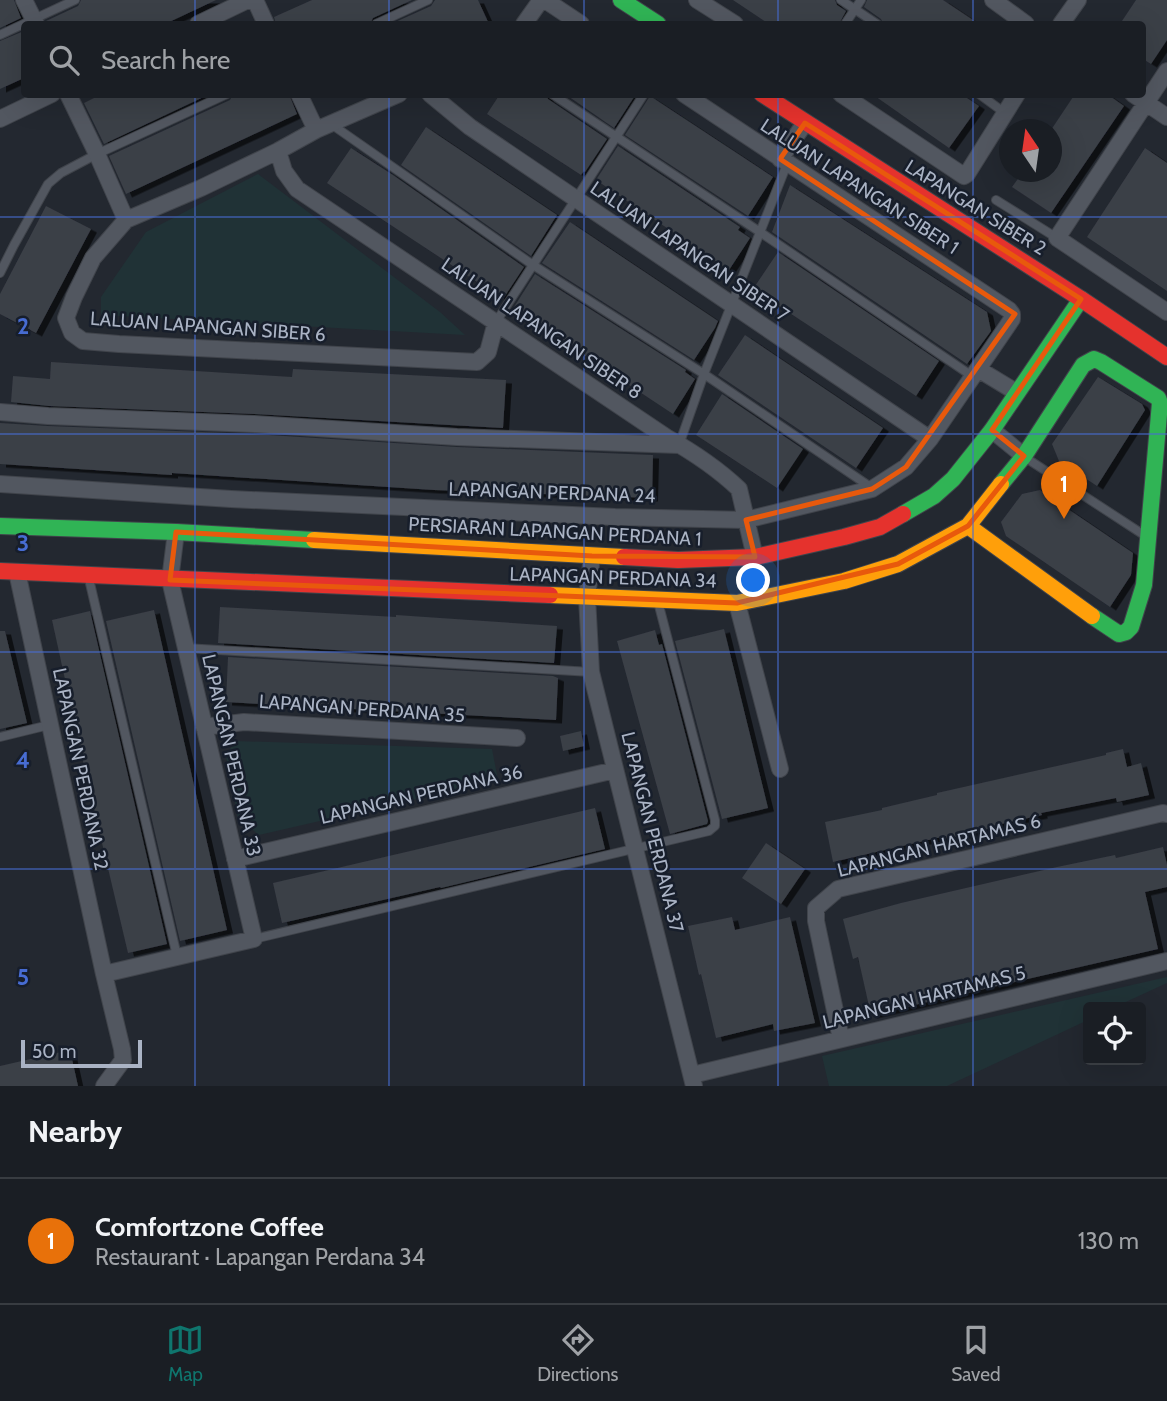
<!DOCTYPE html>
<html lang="en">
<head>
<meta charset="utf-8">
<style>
	:root { --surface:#1a1e24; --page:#272b31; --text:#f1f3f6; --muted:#9fa2a6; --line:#383c41; --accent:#0f766e }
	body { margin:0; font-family:Cabin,sans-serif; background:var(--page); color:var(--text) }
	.controls { position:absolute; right:21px; bottom:21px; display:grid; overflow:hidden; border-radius:7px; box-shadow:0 7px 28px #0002 }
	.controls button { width:63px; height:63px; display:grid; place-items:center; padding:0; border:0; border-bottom:2px solid var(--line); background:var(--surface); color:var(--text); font:35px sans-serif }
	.compass { position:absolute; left:999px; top:119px; width:63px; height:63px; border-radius:50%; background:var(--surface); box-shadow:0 7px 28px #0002; rotate:347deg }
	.scale { position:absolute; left:21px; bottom:18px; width:121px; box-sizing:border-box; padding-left:7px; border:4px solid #aab3c4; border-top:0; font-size:19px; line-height:24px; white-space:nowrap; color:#aab3c4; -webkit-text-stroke:5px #171e2b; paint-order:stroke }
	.you { position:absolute; left:754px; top:581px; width:24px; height:24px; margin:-18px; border:5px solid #fff; border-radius:50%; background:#1a73e8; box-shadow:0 0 0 10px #1a73e833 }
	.badge { display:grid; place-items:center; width:46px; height:46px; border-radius:50%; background:var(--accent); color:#fff; font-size:23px; font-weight:700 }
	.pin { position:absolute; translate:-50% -58px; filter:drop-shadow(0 2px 4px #0008) }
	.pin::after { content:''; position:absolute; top:37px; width:24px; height:21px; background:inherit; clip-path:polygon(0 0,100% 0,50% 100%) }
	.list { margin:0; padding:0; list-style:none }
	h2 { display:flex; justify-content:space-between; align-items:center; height:91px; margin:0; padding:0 28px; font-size:30px }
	h2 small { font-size:23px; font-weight:400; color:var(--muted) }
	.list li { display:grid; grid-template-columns:46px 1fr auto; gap:21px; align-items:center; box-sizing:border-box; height:126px; padding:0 28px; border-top:2px solid var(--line) }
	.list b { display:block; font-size:26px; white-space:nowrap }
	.list p { margin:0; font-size:23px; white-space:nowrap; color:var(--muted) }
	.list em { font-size:23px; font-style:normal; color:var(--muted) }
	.icon { flex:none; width:38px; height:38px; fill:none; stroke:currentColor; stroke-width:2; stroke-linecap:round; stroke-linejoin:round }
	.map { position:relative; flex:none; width:1167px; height:1086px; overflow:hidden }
	.search { position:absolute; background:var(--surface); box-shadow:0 7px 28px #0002; left:21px; right:21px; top:21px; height:77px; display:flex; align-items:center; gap:18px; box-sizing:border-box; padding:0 24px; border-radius:7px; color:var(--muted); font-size:26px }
	.sheet { height:217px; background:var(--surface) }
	nav { display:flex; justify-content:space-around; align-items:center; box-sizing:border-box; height:98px; border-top:2px solid var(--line); background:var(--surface); font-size:19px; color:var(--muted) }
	nav a { display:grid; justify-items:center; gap:4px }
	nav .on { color:var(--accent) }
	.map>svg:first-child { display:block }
</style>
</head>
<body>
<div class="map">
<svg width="1167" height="1086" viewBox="0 0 1167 1086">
	<defs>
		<filter id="shadow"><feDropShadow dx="6" dy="3.5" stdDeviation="0" flood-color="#0009"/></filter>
	</defs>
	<rect width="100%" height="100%" fill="#232830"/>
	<path fill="#203236" d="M258 174 440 312 465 335 101 315V297L146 232Z
		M235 741 492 749 498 780 259 835 238 818 226 756Z
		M1167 977V983L1115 1007H1088V1020L947 1086H829L822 1056Z"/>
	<path fill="#3b3f47" filter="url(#shadow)" d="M0 0H14L21 18 0 28Z
		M81 0H216L165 24H46V21L78 6Z
		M312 0H412L373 18 370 24H276L274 17Z
		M435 0H478L489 24H391L431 6Z
		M733 0H835L837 5 846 11 839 24H769Z
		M867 0H943L979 24H883L881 19 864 7Z
		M1136 0H1167V40L1151 64 1143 59V24H1120Z
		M24 31V78L0 89V41Z
		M102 94H210L104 144 84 103Z
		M233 94H289L297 114 126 194 109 156 230 100Z
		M500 94H546L548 99 607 139 585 172 584 171 581 175 487 114Z
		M565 94H636L614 128Z
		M872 94H961L979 106 949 148Z
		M1075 94H1107L1124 106 1051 213 1012 187 1023 172H1052L1051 130Z
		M650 96 773 177 748 216 625 135Z
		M426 127 557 215 531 256 401 165Z
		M618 146 740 227 738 230 750 238 729 270 596 180Z
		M351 148 393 175 524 267 503 299 327 183Z
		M1145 148 1167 163V291L1087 237Z
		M790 185 987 312 991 331 967 364 772 232Z
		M46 206 91 229 36 333 0 314V294Z
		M570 222 718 321 715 328 694 360 542 263Z
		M778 252 939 361 916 396 753 289Z
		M535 274 686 370 685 372 695 379 673 414 514 309V307Z
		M745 335 883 428 856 468 718 375Z
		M51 362 292 377 293 369 506 380 503 428 254 414 49 406 11 402 13 376 50 379Z
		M1098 377 1142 404 1145 410 1097 486 1059 461 1052 444Z
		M722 394 803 449 777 488 696 435Z
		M0 423 48 426 253 434 457 447 653 455 652 498 434 490 172 473V475L0 464Z
		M1040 490 1133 553 1131 575 1110 607 1006 536 1001 522 1022 494Z
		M220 607 396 617V615L557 626 554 663 218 643Z
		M154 610 227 930 180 941 106 621Z
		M90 611 167 944 128 953 86 775 52 620Z
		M724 629 768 808 722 819 675 641Z
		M655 630 659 645 662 644 708 821 707 824 670 834 617 641Z
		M0 631H5L27 723 0 729Z
		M228 657 553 676 558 678 556 720 226 702Z
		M581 731 584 746 563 751 560 736Z
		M1123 749 1127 767 1141 763 1149 795 1117 802 1116 798 1041 813 1042 815 988 827V829L947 839 946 836 833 862 825 822 882 810V808L937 795V793L1106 755V753Z
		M595 808 605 849 441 888 440 887 282 923 273 883Z
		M766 843 805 869 781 904 742 878Z
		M1163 847 1167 865V887L1145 892 1158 949 871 1015 858 957 853 959 843 919 901 903 1057 867 1115 855 1116 858Z
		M732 917 735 930 790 917 815 1023 774 1031 773 1024 716 1038 701 974 699 975 688 926Z
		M70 1050 78 1086H0V1066Z"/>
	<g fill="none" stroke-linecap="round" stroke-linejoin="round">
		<g stroke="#40444b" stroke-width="10">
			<path id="lane" d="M841 0 877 24
				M376 24 428 0
				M845 24 861 0
				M0 35 75 0
				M552 94 760 232 972 376
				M979 94 1005 113
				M331 124 533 265 704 374 872 488
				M996 200 1057 238
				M0 273 14 245 48 184 61 173 97 154 227 94
				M496 322 644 94
				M679 445 704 374 787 164
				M1026 458 1144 535
				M89 579 177 956
				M185 648 591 672
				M0 737 49 725
				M254 939 709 831 715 826V820L658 602"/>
		</g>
		<g stroke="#40444b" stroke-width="18">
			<path id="street" d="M24 0 36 24
				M255 0 266 24
				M545 0 581 24
				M697 0 735 24
				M993 0 1026 24
				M198 24 248 0
				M524 24 541 0
				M1061 24 1078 0
				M1167 71 1057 238 1167 312
				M68 94 97 154 126 220
				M299 94 316 130
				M399 94 316 130 278 151 201 188 126 220 93 258 74 297 66 318 72 333 83 341 119 344 477 362 488 352 496 322
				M430 94 470 127 930 439
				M841 94 964 176 967 174 1017 94
				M1133 94 1167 117
				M0 119 52 94
				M278 151 284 171 297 189 666 437C691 451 718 469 739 489L755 557
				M780 159 805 123
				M978 369 1016 392
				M0 412 48 416 254 424 457 437 679 445
				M992 430 1024 456
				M0 484 231 499 615 517 746 520 872 489 906 467 930 439 1012 319V314L1009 310 684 94
				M592 556 587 597 591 672 694 1086
				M17 572 104 974 122 1049 123 1060 104 1086
				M737 603 780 769
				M204 727 244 722 517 738
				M235 859 615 770
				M104 974 254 939 170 580 176 532
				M841 1039 816 921V908L838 889 1163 813 1167 814
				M692 1075 1167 961"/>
		</g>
		<g stroke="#40444b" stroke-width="18">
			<path id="fast" d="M621 0 658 24
				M1001 484 1024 456 1083 365 1094 359 1101 362 1158 398 1160 403 1144 585 1131 627 1126 632 1119 634 1092 616
				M903 514 934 496 953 479 992 430 1081 299
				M0 526 176 532 314 540"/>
		</g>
		<g stroke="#40444b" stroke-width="18">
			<path id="slow" d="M968 526 1092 616
				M314 540 624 557
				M550 595 737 603 844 581 898 564 968 526 1001 484"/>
		</g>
		<g stroke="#40444b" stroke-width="18">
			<path id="jam" d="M762 94 1081 299 1167 357
				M624 557 678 560 755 557 844 537 880 527 903 514
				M0 571 550 595"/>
		</g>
		<use href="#lane" stroke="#525760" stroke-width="8"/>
		<use href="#street" stroke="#525760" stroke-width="16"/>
		<use href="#fast" stroke="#30b455" stroke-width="16"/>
		<use href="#slow" stroke="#ff9f0a" stroke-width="16"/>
		<use href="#jam" stroke="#e5322d" stroke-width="16"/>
	</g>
	<path fill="none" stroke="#e8590c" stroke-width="5" stroke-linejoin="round" d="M805 123 1081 299 992 430 1024 456 968 526 898 564 737 603 170 580 176 532 592 556 755 557 746 520 872 489 906 467 1015 314 780 159Z"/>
	<path fill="none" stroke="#476cd2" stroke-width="2" stroke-opacity="0.55" d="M195 0V24M389 0V24M584 0V24M778 0V24M973 0V24M195 94V1086M389 94V1086M584 94V1086M778 94V1086M973 94V1086M0 217H1167M0 434H1167M0 652H1167M0 869H1167"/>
	<g text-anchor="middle" stroke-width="5" stroke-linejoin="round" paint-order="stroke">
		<g font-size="19" fill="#aab3c4" stroke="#171e2b">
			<text transform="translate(860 186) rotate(33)" y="7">LALUAN LAPANGAN SIBER 1</text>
			<text transform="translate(976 207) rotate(32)" y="7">LAPANGAN SIBER 2</text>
			<text transform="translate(690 251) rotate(34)" y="7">LALUAN LAPANGAN SIBER 7</text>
			<text transform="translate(208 326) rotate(4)" y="7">LALUAN LAPANGAN SIBER 6</text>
			<text transform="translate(542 328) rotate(34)" y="7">LALUAN LAPANGAN SIBER 8</text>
			<text transform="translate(552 492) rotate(2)" y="7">LAPANGAN PERDANA 24</text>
			<text transform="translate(555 531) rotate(3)" y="7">PERSIARAN LAPANGAN PERDANA 1</text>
			<text transform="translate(613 577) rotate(2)" y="7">LAPANGAN PERDANA 34</text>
			<text transform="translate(362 708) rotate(4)" y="7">LAPANGAN PERDANA 35</text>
			<text transform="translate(232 755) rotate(77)" y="7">LAPANGAN PERDANA 33</text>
			<text transform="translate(81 769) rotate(78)" y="7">LAPANGAN PERDANA 32</text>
			<text transform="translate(421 794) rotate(-13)" y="7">LAPANGAN PERDANA 36</text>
			<text transform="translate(653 832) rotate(76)" y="7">LAPANGAN PERDANA 37</text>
			<text transform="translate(939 845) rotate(-14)" y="7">LAPANGAN HARTAMAS 6</text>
			<text transform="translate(924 997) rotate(-14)" y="7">LAPANGAN HARTAMAS 5</text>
		</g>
	</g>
	<g font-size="23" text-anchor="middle" font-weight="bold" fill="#476cd2" stroke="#171e2b" stroke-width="5" stroke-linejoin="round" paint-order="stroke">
		<text x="23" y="334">2</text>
		<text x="23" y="551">3</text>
		<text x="23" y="768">4</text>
		<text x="23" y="985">5</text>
	</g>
</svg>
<div class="controls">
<button><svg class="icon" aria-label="locate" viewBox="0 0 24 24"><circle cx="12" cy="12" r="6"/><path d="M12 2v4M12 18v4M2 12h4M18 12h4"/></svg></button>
</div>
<svg class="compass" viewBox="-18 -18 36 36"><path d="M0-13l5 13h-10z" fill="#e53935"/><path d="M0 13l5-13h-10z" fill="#9fa2a6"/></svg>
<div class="scale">50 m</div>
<div class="you"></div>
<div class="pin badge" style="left:1064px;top:519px;background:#e8710a">1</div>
<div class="search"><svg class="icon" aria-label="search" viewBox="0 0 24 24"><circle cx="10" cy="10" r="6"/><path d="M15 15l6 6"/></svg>Search here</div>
</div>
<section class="sheet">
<h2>Nearby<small></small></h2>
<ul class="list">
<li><span class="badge" style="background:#e8710a">1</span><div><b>Comfortzone Coffee</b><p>Restaurant · Lapangan Perdana 34</p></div><em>130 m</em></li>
</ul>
</section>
<nav>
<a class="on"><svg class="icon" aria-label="map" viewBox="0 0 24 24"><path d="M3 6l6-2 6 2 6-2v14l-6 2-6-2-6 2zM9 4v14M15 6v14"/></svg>Map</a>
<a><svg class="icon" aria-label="directions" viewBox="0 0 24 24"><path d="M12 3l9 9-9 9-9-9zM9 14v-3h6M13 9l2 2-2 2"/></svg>Directions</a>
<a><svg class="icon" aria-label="saved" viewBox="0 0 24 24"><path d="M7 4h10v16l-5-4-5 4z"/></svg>Saved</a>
</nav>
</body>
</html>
